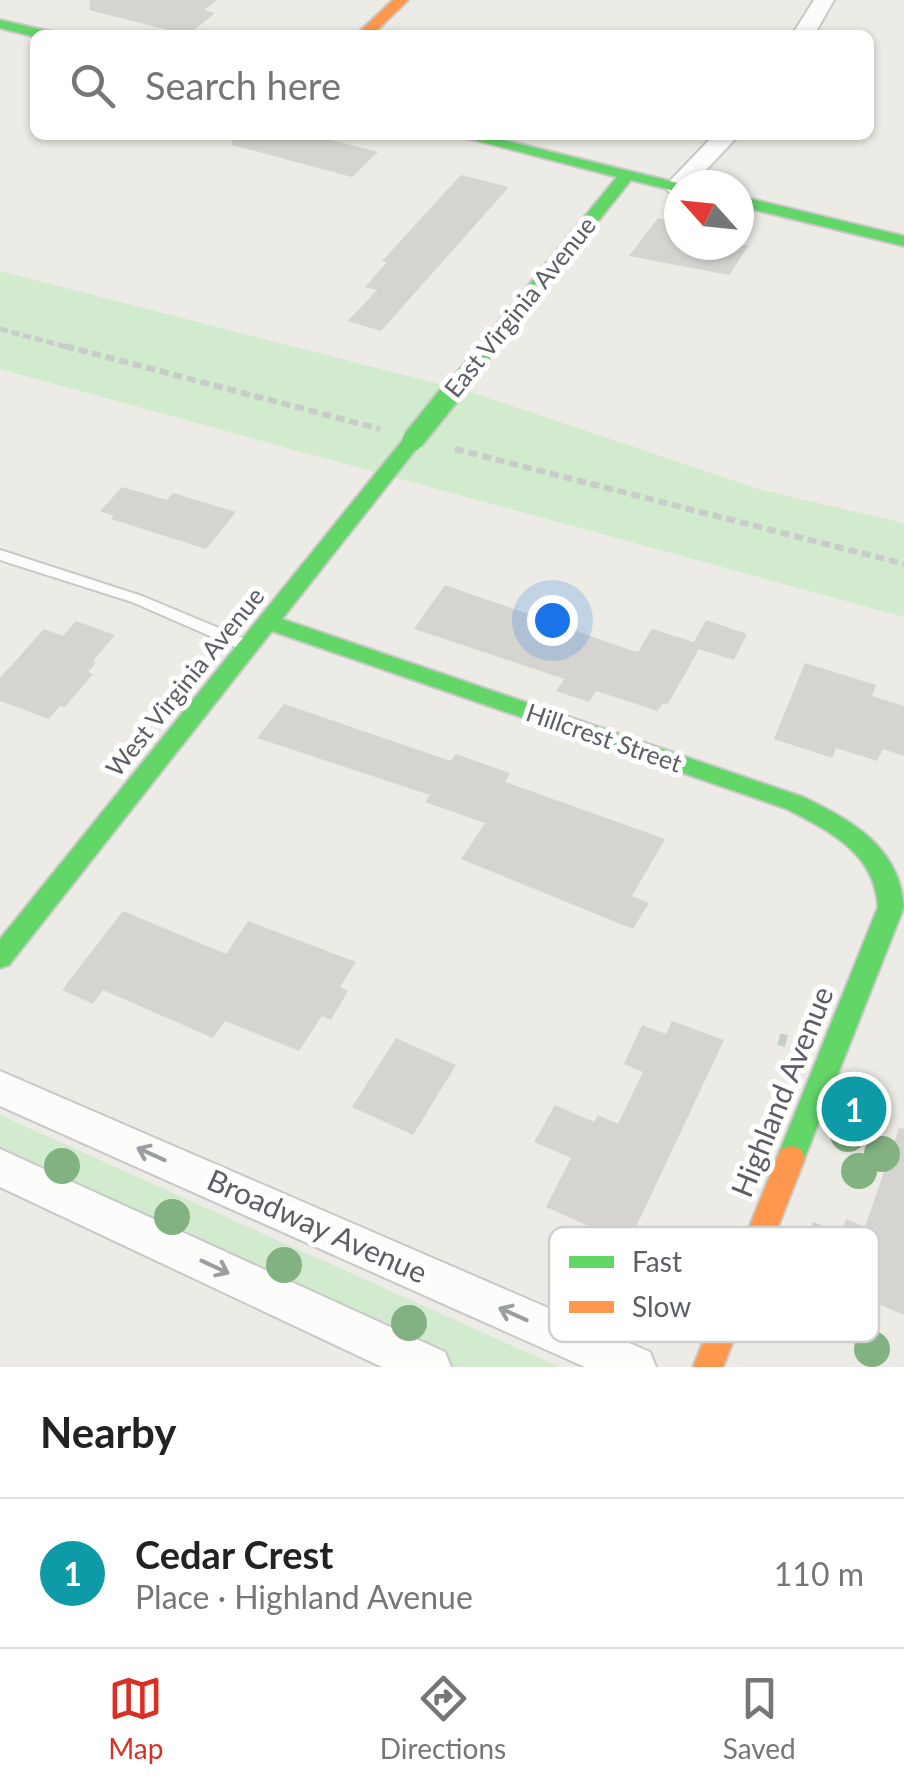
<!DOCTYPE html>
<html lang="en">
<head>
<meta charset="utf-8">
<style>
	:root { --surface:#fff; --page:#f2f2f2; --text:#222; --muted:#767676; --line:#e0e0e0; --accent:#d93025 }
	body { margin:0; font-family:Lato,sans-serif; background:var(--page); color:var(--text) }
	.compass { position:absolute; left:664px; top:170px; width:90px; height:90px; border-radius:50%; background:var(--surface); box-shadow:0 2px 8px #0004; rotate:297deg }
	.you { position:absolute; left:552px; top:620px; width:35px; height:35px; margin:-25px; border:8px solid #fff; border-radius:50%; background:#1a73e8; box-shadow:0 0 0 15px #1a73e833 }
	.badge { display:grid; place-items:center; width:65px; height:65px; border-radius:50%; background:var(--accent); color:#fff; font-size:32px; font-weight:700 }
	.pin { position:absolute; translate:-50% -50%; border:5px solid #fff; box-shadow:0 2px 10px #0006 }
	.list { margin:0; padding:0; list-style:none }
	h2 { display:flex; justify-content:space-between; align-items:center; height:130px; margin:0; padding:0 40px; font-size:42px }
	h2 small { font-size:32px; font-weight:400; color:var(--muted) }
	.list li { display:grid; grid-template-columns:65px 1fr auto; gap:30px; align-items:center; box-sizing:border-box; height:150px; padding:0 40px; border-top:2px solid var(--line) }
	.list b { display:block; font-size:38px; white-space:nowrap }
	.list p { margin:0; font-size:32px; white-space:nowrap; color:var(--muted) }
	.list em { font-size:32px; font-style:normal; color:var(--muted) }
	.icon { flex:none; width:55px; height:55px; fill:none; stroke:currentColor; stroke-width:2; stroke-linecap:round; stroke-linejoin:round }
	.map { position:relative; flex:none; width:904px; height:1367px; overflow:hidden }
	.search { position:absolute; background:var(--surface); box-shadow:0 2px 8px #0004; left:30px; right:30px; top:30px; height:110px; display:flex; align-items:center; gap:25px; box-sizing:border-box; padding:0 35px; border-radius:15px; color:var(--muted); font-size:38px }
	.sheet { height:280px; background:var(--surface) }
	nav { display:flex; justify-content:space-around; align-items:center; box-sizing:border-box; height:140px; border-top:2px solid var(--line); background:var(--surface); font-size:28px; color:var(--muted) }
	nav a { display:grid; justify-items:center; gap:5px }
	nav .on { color:var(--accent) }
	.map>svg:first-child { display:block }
</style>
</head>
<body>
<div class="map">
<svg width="904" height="1367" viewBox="0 0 904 1367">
	<rect width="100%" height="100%" fill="#ecebe5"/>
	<path fill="#d2eace" d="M0 271 470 392 762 490 904 523V617L0 369Z
		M0 1115 559 1367H450L0 1160Z"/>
	<path fill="#d5d4d0" d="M90 0H217L204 10 215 13 188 35 89 10Z
		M233 135H311L378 152 352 177 232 145Z
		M461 175 509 187 381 331 348 321 377 290 365 287 387 262 382 261Z
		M658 218 679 224V245H749L729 275 629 256Z
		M122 487 167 500 173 493 236 512 206 549 111 519 114 516 100 511Z
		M445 585 633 651 638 652 652 629 694 642 706 620 747 634 734 660 699 649 668 704 663 703 658 711 596 691 589 702 556 691 564 679 414 629Z
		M76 621 115 635 93 661 96 663 88 672 93 674 65 707 60 706 49 719 0 701V678L44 629 63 636Z
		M805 663 876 685 872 696 904 706V756L883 749 877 761 836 748 832 758 774 739Z
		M284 704 451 761 456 754 510 773 505 782 665 839 632 896 649 903 633 929 461 859 485 823 425 802 430 795 257 738Z
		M123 911 226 954 248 921 356 962 340 987 348 991 331 1020 322 1016 299 1051 225 1021 213 1038 103 990 93 1004 62 990Z
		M672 1021 724 1040 628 1244 546 1207 571 1158 534 1142 555 1105 594 1122 598 1115 618 1124 643 1072 624 1064 642 1025 666 1034Z
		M396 1038 456 1065 413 1135 352 1107Z
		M899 1128 904 1129V1315L850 1292 860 1263 834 1252 846 1219 865 1227Z"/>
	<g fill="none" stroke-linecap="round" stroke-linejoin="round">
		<g stroke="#c8c8c7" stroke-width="4">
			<path id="lane" d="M0 550 142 596 250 641 252 645 245 650 240 649 132 602 0 560Z"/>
		</g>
		<g stroke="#c8c8c7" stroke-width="4">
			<path id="street" d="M814 0H834L814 35H792Z
				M714 135H739L692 185H679V194L669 192 665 187 669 182Z
				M0 1071 650 1352 656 1367H585L0 1106Z
				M0 1149 445 1352 451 1367H382L0 1187Z"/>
		</g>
		<g stroke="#c8c9c7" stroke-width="4">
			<path id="fast" d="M0 20 52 32 54 35 35 37 0 28Z
				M455 135H483L686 185H679V192L631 180 457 398 450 400 440 394 443 390 617 177Z
				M739 196 904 236V246L739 206Z
				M413 434 420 436 423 440 420 444 282 619 803 797C853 821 899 847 904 907L801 1167 791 1170 781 1167 777 1158 878 907C875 853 831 832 787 809L272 631 9 965 0 968V939L406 436Z"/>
		</g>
		<g stroke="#c8c9c7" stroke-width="4">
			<path id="slow" d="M393 0H408L372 35H356Z
				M791 1146 801 1149 805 1158 723 1367H693L777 1158 781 1149Z"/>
		</g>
		<path stroke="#c8cdca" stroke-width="5" stroke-dasharray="8 4" stroke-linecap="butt" d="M0 329 74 349"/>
		<path stroke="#c8cdca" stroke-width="6" stroke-dasharray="9 5" stroke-linecap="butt" d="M65 346 380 429
			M455 449 904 564"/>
		<path stroke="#c8cdca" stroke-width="8" stroke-dasharray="12 6" stroke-linecap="butt" d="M781 1046 785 1032
			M812 1226 839 1236"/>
		<use href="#lane" fill="#fcfcfb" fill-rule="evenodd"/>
		<use href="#street" fill="#fcfcfb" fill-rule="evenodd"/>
		<use href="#fast" fill="#63d668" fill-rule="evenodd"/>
		<use href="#slow" fill="#ff974d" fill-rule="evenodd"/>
		<g stroke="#c8c9c7" stroke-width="25" stroke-linecap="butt">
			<path id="fast-bridge" d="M413 440 450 394"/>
		</g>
		<use href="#fast-bridge" stroke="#63d668" stroke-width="21"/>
	</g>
	<g fill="#82b281">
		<circle cx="848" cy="1134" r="18"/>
		<circle cx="882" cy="1154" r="18"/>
		<circle cx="62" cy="1166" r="18"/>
		<circle cx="859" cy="1171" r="18"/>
		<circle cx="172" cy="1217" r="18"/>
		<circle cx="284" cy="1265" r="18"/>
		<circle cx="409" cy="1323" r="18"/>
		<circle cx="872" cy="1349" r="18"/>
	</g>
	<defs><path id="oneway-shaft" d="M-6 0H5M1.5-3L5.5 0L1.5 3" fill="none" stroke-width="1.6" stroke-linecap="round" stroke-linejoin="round" transform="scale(2.5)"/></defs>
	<g stroke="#9b9ea1">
		<use href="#oneway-shaft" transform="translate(151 1154) rotate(-156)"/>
		<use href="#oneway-shaft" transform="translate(215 1267) rotate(25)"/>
		<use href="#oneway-shaft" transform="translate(513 1314) rotate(-156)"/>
	</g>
	<g text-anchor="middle" stroke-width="10" stroke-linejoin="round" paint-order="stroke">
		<g font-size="25" fill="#5b5f65" stroke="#fff">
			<text transform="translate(520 307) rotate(-51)" y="9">East Virginia Avenue</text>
			<text transform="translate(185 682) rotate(-51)" y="9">West Virginia Avenue</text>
			<text transform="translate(604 738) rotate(19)" y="9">Hillcrest Street</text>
		</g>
		<g font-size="30" fill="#5b5f65" stroke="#fff">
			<text transform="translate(783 1092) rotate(-68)" y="10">Highland Avenue</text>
			<text transform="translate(317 1227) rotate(24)" y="10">Broadway Avenue</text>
		</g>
	</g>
	<rect x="549" y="1227" width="330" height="115" rx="15" fill="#fff" stroke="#cecfd1" stroke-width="2.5"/>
	<rect x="569" y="1256" width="45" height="12" fill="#63d668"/>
	<rect x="569" y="1301" width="45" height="12" fill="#ff974d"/>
	<g font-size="28" fill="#5b5f65">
		<text x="632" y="1272">Fast</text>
		<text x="632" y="1317">Slow</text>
	</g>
</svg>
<svg class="compass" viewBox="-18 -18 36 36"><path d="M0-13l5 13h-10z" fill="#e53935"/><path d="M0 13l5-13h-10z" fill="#767676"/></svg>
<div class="you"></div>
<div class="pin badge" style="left:854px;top:1109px;background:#0f9aa8">1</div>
<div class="search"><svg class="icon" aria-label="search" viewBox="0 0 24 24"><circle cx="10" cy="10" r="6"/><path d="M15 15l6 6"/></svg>Search here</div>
</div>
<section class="sheet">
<h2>Nearby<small></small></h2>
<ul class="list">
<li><span class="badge" style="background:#0f9aa8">1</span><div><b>Cedar Crest</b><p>Place · Highland Avenue</p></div><em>110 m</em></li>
</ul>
</section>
<nav>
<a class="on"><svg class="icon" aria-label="map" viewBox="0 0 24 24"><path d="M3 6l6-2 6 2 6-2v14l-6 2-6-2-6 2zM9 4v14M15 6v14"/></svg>Map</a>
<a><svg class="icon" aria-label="directions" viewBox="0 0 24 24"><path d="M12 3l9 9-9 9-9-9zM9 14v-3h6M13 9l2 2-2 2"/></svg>Directions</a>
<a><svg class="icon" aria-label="saved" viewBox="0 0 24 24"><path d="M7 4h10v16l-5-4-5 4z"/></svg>Saved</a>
</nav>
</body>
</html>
